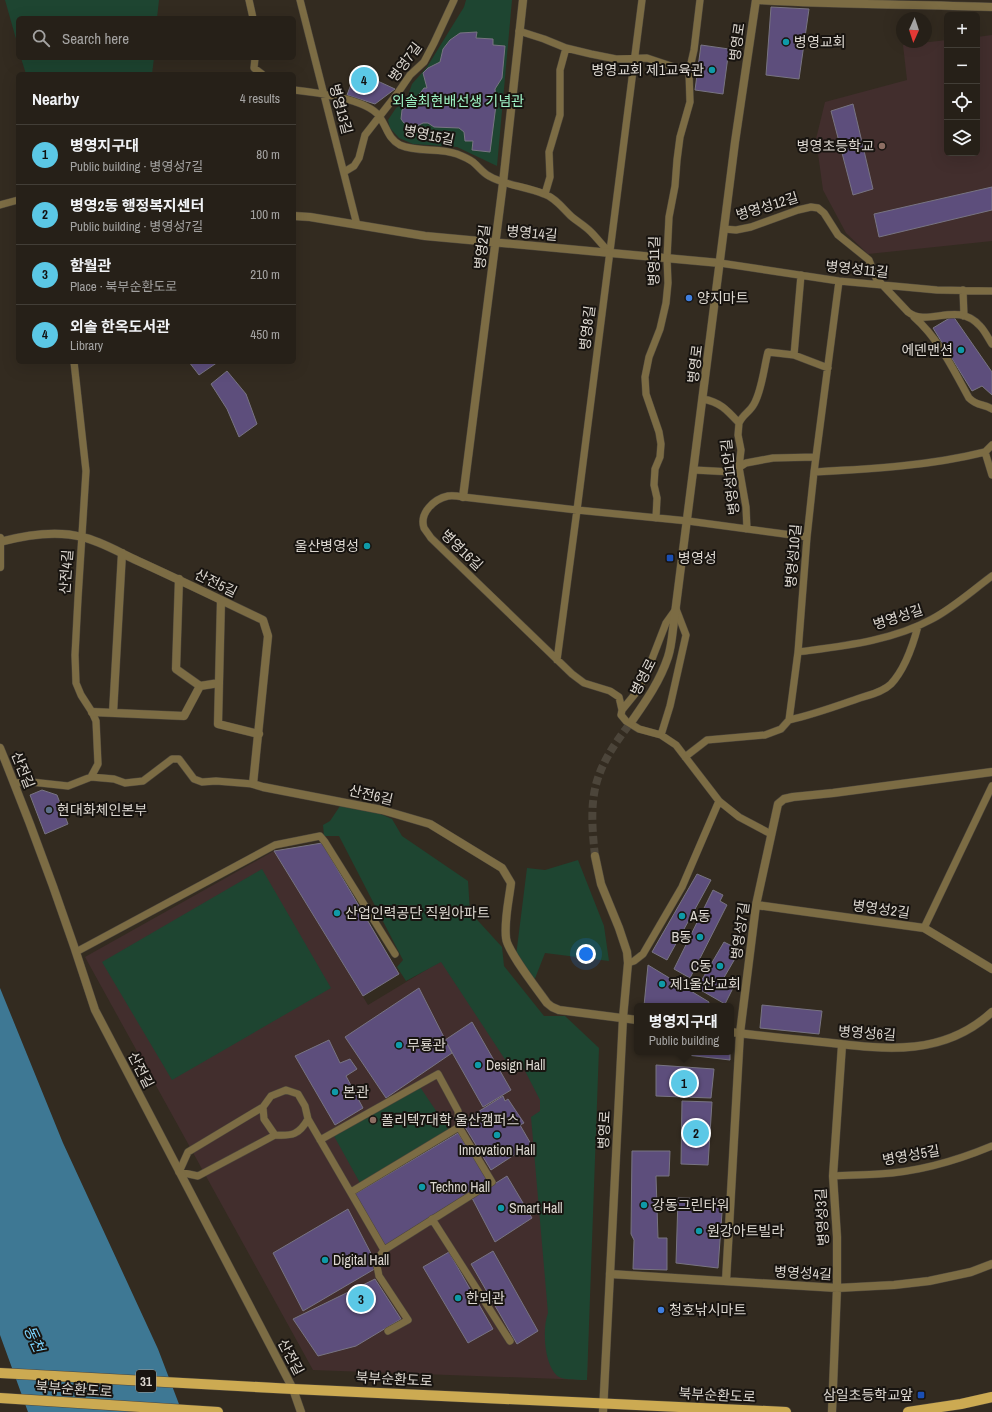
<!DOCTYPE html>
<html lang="en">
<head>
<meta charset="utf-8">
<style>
	:root { --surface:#262018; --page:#2e2821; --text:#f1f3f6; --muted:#a4a3a2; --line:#423e37; --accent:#5bc8e6 }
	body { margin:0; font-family:"Archivo Narrow","Noto Sans KR",sans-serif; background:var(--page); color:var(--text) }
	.controls { position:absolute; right:12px; top:12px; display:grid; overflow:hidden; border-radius:6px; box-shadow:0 4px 16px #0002 }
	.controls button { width:36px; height:36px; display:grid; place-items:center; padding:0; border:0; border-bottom:1px solid var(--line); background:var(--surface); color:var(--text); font:20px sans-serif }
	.compass { position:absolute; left:896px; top:12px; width:36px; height:36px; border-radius:50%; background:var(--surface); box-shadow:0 4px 16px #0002; rotate:183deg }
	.you { position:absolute; left:586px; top:954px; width:14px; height:14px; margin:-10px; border:3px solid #fff; border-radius:50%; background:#1a73e8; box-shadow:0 0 0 6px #1a73e833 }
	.badge { display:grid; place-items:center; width:26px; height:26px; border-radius:50%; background:var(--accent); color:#111; font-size:13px; font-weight:700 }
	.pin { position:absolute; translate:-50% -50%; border:2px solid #fff; box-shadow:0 1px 4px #0006 }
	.popup { position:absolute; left:634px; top:1003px; width:100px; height:52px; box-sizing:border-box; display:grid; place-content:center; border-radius:6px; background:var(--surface); filter:drop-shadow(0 1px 3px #0005); font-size:13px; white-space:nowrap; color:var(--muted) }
	.popup b { font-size:15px; color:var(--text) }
	.popup::after { content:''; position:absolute; left:50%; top:100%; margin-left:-8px; border:8px solid transparent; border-top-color:var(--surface) }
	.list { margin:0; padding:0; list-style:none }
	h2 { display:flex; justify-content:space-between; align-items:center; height:52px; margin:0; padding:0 16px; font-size:17px }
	h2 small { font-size:13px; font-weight:400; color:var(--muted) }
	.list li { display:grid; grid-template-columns:26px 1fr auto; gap:12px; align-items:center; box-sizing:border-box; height:60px; padding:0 16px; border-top:1px solid var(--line) }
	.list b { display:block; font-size:15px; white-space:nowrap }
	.list p { margin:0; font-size:13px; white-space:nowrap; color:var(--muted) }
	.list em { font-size:13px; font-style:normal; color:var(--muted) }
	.icon { flex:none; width:22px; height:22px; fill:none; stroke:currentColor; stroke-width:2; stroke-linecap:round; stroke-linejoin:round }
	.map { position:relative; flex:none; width:992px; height:1412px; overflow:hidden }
	.search { position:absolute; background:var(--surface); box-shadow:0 4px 16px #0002; left:16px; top:16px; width:280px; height:44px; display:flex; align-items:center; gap:10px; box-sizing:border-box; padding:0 14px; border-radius:6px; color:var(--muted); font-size:15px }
	.panel { position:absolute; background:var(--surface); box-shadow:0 4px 16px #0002; left:16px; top:72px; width:280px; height:292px; border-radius:6px }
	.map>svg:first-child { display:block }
</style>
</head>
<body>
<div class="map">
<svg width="992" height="1412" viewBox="0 0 992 1412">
	<rect width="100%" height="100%" fill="#332b20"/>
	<path fill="#422e2d" d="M992 35V241L868 254 846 233 823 190 816 139 825 102 907 80 903 45 947 40V153H977V37Z
		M274 851 368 1005 441 961 524 1068 594 1132 587 1380 313 1370 85 957Z"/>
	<path fill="#1e4531" d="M5 0H159L157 18H18V46Z
		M466 0H512L497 166 457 147 413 144 399 138 390 128 388 120 396 108 406 101 412 84 427 67 464 7Z
		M21 58H154L152 74H26Z
		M340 806 376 812 392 819 402 836 468 881 470 912 502 947 504 966 544 1016H565L599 1048 587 1380C581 1380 564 1380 559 1377 544 1367 542 1329 548 1313L531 1117 540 1111V1100L524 1069 514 1073 441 962 406 981 397 967 403 960 339 836H324L323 825 330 821Z
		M578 860 604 926 609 961 545 953 534 981 516 956 527 868 545 870Z
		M262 869 331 988 172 1080 102 962Z
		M420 1087 449 1130 360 1183 334 1136Z"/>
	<path fill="#3e7894" d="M0 988 63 1143 158 1349 182 1412H28L0 1335Z"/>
	<path fill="#5d4e7c" stroke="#787482" d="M771 7 809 9 799 79 766 75Z
		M477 32 476 38 493 39V45L505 46 502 78 495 89 496 105 490 152 472 150 473 141H465L464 132 459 128 434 127 428 123H423L417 126H409L404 123 401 119 402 110 414 102 424 88H427L423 73 428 68 440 62 443 49 450 40 460 33Z
		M701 45 729 49 723 94 695 90Z
		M356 71 395 89 375 104 347 95Z
		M853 104 873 189 853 195 831 111Z
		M992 187V210L879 237 874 214Z
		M953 316 992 372V395L982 386 972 391 933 328Z
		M189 362H218L199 375Z
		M227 371 246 394 257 424 239 437 227 409 211 384Z
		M42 790 57 795 68 824 45 834 30 795Z
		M322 843 399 974 363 996 274 851Z
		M697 874 711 880 667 960 652 952Z
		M713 890 723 895 720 901 727 905 690 978 674 969Z
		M724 942 740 950 722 981 733 988 725 1004 697 988Z
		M648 965 709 1002 708 1006H644Z
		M419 988 452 1053 386 1098 345 1037Z
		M762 1005 822 1011 819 1034 760 1028Z
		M472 1022 511 1090 483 1107 445 1040Z
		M329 1040 340 1063 350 1059 357 1069 346 1076 363 1108 335 1125 295 1056Z
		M661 1052H730V1060Z
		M656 1065 714 1069 711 1098 656 1096Z
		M503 1096 505 1101 508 1099 524 1123 520 1125 531 1144 491 1170 462 1122Z
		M682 1101 712 1102 708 1165 681 1164Z
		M458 1133 488 1181 385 1246 355 1194Z
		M632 1151H670L669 1176H656L658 1238H667V1270L633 1269 634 1240 631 1234Z
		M507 1176 532 1218 495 1242 472 1198Z
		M678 1198 723 1199 718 1268 676 1263Z
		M348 1209 378 1267 303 1311 273 1253Z
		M493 1251 538 1331 517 1344 471 1264Z
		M449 1252 493 1329 468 1343 423 1267Z
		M375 1279 401 1319 356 1346 318 1356 293 1319Z"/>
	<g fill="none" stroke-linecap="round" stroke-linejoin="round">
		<path stroke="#4c453a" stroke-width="8" stroke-dasharray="8 4" stroke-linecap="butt" d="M595 856C588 793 593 771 632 721"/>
		<g stroke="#4e473c" stroke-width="8">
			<path id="service" d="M249 0 253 18
				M300 0 357 225
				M519 31 544 39 566 48 591 54 616 59 647 58 689 72
				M255 58 254 68 262 74
				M294 90C314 92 367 99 379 116 387 127 388 139 400 145 418 153 439 147 457 154 462 156 469 159 473 162 479 167 483 173 489 176 506 186 526 186 544 194 556 198 563 209 572 217 578 222 585 226 591 232 597 238 603 246 609 252
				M344 172 354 166 359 158 365 135 397 94 410 75 424 62 434 43 454 0
				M545 194 550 177 549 152 560 115V70L566 48
				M0 205 18 200
				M724 229 736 230 751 227 798 210 811 207 818 208 824 213 838 235 869 260 876 278 908 312C928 328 957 300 980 326 985 331 988 338 992 344
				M720 263 839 281 937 290 992 291
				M963 290 964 316
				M914 317C939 339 953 369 969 398 978 407 983 403 992 409
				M794 355 801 275
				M74 362 86 471 78 598 75 655 76 683 81 695 92 712 96 721 98 764 91 777
				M703 399C720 402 727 410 739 423L738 435 741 450 739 467 746 507 747 529
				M739 423C743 414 750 412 754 404 762 390 764 367 768 352L794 355 828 368
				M992 445 985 452 992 475
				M694 470 732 472 746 463 773 458 816 457
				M814 472C871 469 929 466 985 452
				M656 518 657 498 654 485 655 469 660 457 661 444 659 432 646 394 645 377 649 357 660 329 666 303 668 283 667 258 669 217 675 186 677 160 680 137 690 102 689 72 694 50 700 0
				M676 609 666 623 645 677 635 694 622 710 621 715 626 721 639 729 661 735 676 745 719 801 739 817 771 834
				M798 652C843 646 892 641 932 619 953 608 973 590 992 576
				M557 660 577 510 642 0
				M622 710 619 697 610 691 584 683 572 674 431 538C429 535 426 531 424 528 419 513 434 499 448 496 453 495 458 496 463 497L577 510 688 521 807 537
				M789 720C812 715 834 707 857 699 868 695 882 693 891 684 905 669 913 645 918 626
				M661 735 670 706 686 635 676 609
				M685 757 707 740 765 735 781 729 789 720 798 652 807 537 814 472 839 281
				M14 783 31 782 68 786 91 777 114 779 125 783 143 781 172 759H179L194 779 202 782 216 781 253 784
				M924 928 992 786
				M76 952 275 845 320 836 325 842 395 954
				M628 963 634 961 643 954 682 887 719 801
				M263 1107 188 1152 179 1172 198 1176 275 1135C292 1136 299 1135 308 1119L305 1106 298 1094 286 1090 271 1096 263 1107 264 1119 275 1135
				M308 1119 384 1250 376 1261 379 1276 408 1320 388 1331
				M320 1140 438 1074 458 1111 459 1127
				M833 1176C848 1175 864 1175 879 1174 918 1172 956 1161 992 1146
				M351 1192 459 1127 492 1182 384 1250
				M432 1219 510 1341"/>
		</g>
		<g stroke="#4e473c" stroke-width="9">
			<path id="minor" d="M759 0C837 5 914 4 992 7
				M294 216 310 217 425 236 720 263
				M463 497 503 183 523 0
				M0 542C26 535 55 530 82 537 101 541 120 553 138 561 180 580 221 600 263 620L268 636 253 784 263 787 382 810 430 824 502 868 511 883C509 900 504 920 506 938 507 951 538 990 547 1003L552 1007 559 1010 637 1020
				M179 579 176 669 200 686
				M221 600 218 724 259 734
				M92 712 184 716 200 686 219 683
				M113 713 122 553
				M756 905 924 928 992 969
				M731 1032C761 1036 791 1039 822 1042 883 1049 942 1058 992 1012
				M610 1274 837 1288 894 1285 929 1281 971 1272 992 1264
				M726 1281 740 1033 756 905 778 804 784 799 793 797 833 793 992 772
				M832 1412 837 1288V1237L833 1176 842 1045"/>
		</g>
		<g stroke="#4e473c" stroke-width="9">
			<path id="tertiary" d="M0 538V567
				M632 721C646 701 660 681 668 657 671 648 672 638 673 629L735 142 756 0
				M0 748C35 834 67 922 95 1010L293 1389 301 1412
				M595 856 601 884 619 928 627 952 628 963 623 1018 603 1412"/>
		</g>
		<g stroke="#4e473c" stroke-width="11">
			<path id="primary" d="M0 1373 293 1389 786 1412
				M0 1398 218 1412
				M908 1412 961 1404 992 1397"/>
		</g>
		<use href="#service" stroke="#7c6c44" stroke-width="7"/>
		<use href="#minor" stroke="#7c6c44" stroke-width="8"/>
		<use href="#tertiary" stroke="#7c6c44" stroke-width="8"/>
		<use href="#primary" stroke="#ccaa52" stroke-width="10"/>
	</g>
	<g fill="#0f9aa8" stroke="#181410" stroke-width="1.5">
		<circle cx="786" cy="42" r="4"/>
		<circle cx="712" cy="70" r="4"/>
		<circle cx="961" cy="350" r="4"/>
		<circle cx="367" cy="546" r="4"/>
		<circle cx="337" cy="913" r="4"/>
		<circle cx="682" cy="916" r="4"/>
		<circle cx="700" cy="937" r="4"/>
		<circle cx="720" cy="966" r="4"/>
		<circle cx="662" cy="984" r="4"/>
		<circle cx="399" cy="1045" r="4"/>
		<circle cx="478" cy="1065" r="4"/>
		<circle cx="335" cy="1092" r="4"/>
		<circle cx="497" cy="1135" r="4"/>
		<circle cx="422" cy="1187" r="4"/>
		<circle cx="644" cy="1205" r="4"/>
		<circle cx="501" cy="1208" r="4"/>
		<circle cx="699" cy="1231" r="4"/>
		<circle cx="325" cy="1260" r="4"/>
		<circle cx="458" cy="1298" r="4"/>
	</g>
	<g fill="#8d6e63" stroke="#181410" stroke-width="1.5">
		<circle cx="882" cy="146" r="4"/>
		<circle cx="373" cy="1120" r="4"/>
	</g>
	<g fill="#3f7fe0" stroke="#181410" stroke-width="1.5">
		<circle cx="689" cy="298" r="4"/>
		<circle cx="661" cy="1310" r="4"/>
	</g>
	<g fill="#1a4fb4" stroke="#181410" stroke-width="1.5">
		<rect x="666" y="554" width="8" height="8" rx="2"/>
		<rect x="917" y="1391" width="8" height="8" rx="2"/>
	</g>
	<circle fill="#5c6f8a" stroke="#181410" stroke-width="1.5" cx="49" cy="810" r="4"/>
	<g text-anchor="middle" stroke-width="4" stroke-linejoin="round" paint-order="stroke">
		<rect fill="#181410" stroke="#a19c96" stroke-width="1" x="136" y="1370" width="20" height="22" rx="3"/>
		<g font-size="13" font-weight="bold" fill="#dcd7d0">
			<text x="146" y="1386">31</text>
		</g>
		<g font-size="14" fill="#dcd7d0" stroke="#181410">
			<text transform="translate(737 42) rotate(-82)" y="5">병영로</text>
			<text transform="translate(405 62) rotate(-53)" y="5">병영7길</text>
			<text transform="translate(341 109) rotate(75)" y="5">병영13길</text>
			<text transform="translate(429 135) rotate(12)" y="5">병영15길</text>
			<text transform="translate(767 206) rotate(-17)" y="5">병영성12길</text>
			<text transform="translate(532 233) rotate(5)" y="5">병영14길</text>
			<text transform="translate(482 247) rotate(-83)" y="5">병영2길</text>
			<text transform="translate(654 261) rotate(-89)" y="5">병영11길</text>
			<text transform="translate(857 269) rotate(6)" y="5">병영성11길</text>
			<text transform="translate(587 328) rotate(-83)" y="5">병영8길</text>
			<text transform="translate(695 364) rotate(-83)" y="5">병영로</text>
			<text transform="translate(730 477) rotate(-96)" y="5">병영성11안길</text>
			<text transform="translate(462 550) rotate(44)" y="5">병영16길</text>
			<text transform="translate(793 556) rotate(-85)" y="5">병영성10길</text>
			<text transform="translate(66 572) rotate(-86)" y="5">산전4길</text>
			<text transform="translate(216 583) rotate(26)" y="5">산전5길</text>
			<text transform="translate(898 617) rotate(-18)" y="5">병영성길</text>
			<text transform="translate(643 677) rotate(-63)" y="5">병영로</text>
			<text transform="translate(23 770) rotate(68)" y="5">산전길</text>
			<text transform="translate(371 795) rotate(13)" y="5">산전6길</text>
			<text transform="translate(881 909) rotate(8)" y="5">병영성2길</text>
			<text transform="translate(740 931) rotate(-82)" y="5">병영성7길</text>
			<text transform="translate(867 1033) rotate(4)" y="5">병영성6길</text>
			<text transform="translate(141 1070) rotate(63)" y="5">산전길</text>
			<text transform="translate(604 1130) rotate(-87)" y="5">병영로</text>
			<text transform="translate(911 1155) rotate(-10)" y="5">병영성5길</text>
			<text transform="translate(822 1217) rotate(-93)" y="5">병영성3길</text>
			<text transform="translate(803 1273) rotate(3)" y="5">병영성4길</text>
			<text transform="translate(291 1357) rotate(62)" y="5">산전길</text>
			<text transform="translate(394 1379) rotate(3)" y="5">북부순환도로</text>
			<text transform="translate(74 1389) rotate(4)" y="5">북부순환도로</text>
			<text transform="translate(717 1395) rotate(3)" y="5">북부순환도로</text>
		</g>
		<g font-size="14" fill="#dcd7d0" stroke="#181410" text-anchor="start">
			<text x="794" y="47">병영교회</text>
			<text x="704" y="75" text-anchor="end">병영교회 제1교육관</text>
			<text x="874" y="151" text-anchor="end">병영초등학교</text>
			<text x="697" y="303">양지마트</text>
			<text x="953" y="355" text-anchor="end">에덴맨션</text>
			<text x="359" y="551" text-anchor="end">울산병영성</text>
			<text x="678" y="563">병영성</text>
			<text x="57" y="815">현대화체인본부</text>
			<text x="345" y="918">산업인력공단 직원아파트</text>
			<text x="690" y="921">A동</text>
			<text x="692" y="942" text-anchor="end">B동</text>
			<text x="712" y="971" text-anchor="end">C동</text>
			<text x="670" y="989">제1울산교회</text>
			<text x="407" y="1050">무룡관</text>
			<text x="486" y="1070">Design Hall</text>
			<text x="343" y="1097">본관</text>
			<text x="381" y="1125">폴리텍7대학 울산캠퍼스</text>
			<text x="497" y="1155" text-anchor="middle">Innovation Hall</text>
			<text x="430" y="1192">Techno Hall</text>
			<text x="652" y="1210">강동그린타워</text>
			<text x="509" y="1213">Smart Hall</text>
			<text x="707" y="1236">원강아트빌라</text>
			<text x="333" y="1265">Digital Hall</text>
			<text x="466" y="1303">한뫼관</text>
			<text x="669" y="1315">청호낚시마트</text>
			<text x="913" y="1400" text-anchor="end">삼일초등학교앞</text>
		</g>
		<g font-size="14" fill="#9ef3c5" stroke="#181410">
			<text x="458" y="106">외솔최현배선생 기념관</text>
		</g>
		<g font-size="15" font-style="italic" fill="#7bd4ff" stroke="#181410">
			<text transform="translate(34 1339) rotate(65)" y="5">동천</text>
		</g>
	</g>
</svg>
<div class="controls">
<button>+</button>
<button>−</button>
<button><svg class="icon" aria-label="locate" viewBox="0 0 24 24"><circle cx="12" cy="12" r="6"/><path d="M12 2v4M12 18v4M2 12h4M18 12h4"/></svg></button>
<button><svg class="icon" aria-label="layers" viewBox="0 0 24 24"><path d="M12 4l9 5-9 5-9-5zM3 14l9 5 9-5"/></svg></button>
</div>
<svg class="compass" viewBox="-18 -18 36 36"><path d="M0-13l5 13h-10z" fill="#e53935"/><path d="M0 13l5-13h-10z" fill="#a4a3a2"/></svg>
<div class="you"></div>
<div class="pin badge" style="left:684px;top:1083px">1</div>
<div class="popup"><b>병영지구대</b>Public building</div>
<div class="pin badge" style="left:696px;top:1133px">2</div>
<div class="pin badge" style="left:361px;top:1299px">3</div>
<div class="pin badge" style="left:364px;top:80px">4</div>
<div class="search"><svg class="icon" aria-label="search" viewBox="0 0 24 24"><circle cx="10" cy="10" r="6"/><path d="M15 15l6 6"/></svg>Search here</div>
<section class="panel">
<h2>Nearby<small>4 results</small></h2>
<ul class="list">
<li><span class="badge">1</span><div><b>병영지구대</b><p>Public building · 병영성7길</p></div><em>80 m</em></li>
<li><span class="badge">2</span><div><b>병영2동 행정복지센터</b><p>Public building · 병영성7길</p></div><em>100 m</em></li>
<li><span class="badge">3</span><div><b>함월관</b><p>Place · 북부순환도로</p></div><em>210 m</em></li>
<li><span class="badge">4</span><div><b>외솔 한옥도서관</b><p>Library</p></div><em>450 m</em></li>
</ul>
</section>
</div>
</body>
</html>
